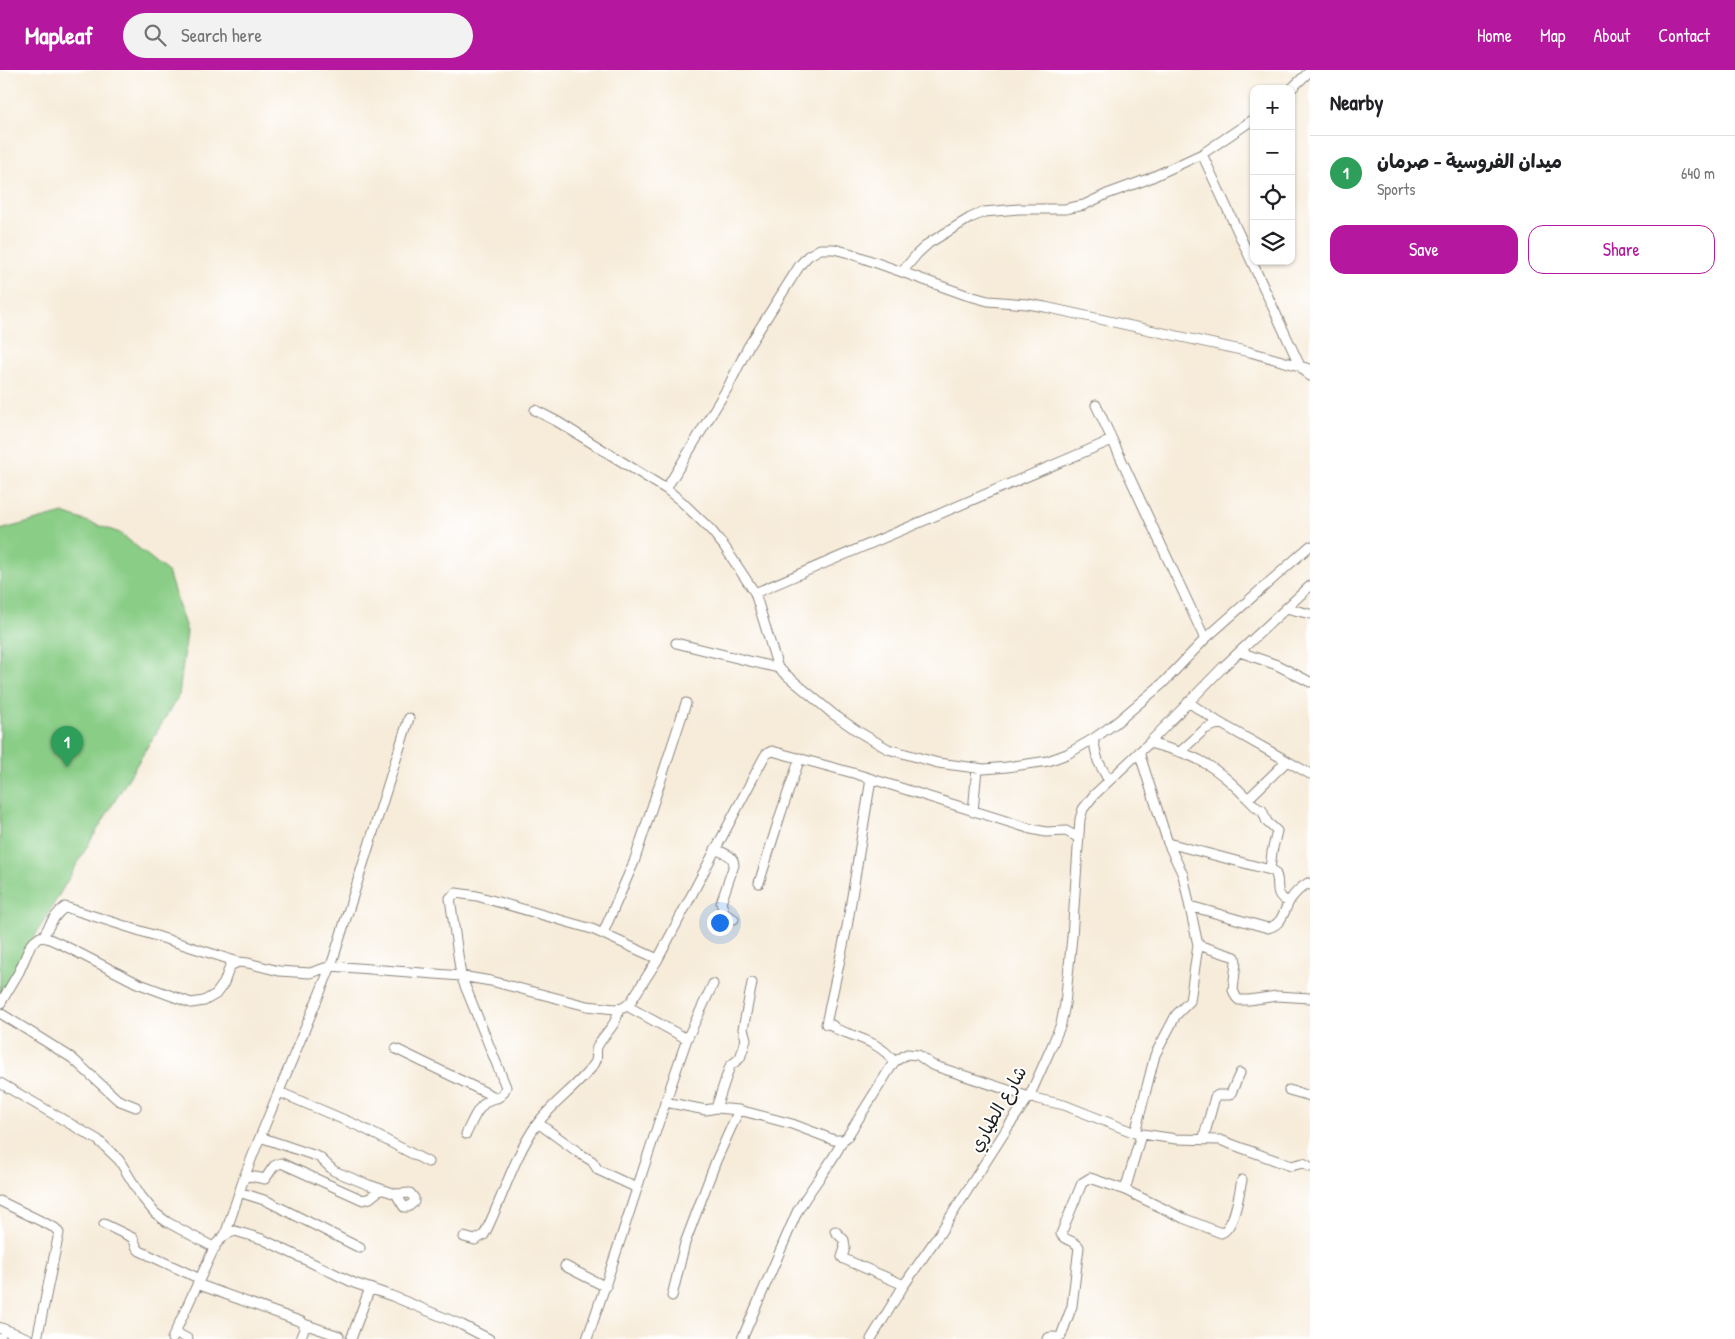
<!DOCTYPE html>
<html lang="en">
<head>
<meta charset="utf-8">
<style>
	:root { --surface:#fff; --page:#f2f2f2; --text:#202124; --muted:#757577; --line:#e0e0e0; --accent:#b5179e }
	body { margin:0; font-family:"Patrick Hand","Playpen Sans Arabic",sans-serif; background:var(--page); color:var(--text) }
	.controls { position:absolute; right:15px; top:15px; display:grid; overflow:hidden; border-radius:10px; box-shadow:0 1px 4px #0004 }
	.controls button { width:45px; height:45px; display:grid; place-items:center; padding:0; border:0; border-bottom:1px solid var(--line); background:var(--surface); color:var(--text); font:25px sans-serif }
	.you { position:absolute; left:719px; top:852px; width:18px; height:18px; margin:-12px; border:4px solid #fff; border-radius:50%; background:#1a73e8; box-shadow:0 0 0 8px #1a73e833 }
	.badge { display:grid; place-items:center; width:32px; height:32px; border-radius:50%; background:var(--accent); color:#fff; font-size:16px; font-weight:700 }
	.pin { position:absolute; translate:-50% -41px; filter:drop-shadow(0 1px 2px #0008) }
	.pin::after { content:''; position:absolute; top:26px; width:18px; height:15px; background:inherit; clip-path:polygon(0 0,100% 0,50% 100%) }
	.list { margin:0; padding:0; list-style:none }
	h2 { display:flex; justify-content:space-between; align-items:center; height:65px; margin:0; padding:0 20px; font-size:21px }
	h2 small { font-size:16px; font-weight:400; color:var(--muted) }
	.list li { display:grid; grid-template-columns:32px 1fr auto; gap:15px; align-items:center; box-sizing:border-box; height:75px; padding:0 20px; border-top:1px solid var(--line) }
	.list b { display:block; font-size:19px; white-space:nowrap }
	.list p { margin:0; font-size:16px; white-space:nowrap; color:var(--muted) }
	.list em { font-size:16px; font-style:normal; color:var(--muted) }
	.actions { display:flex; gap:10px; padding:15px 20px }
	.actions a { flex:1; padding:11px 0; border:1px solid var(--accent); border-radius:15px; text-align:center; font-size:18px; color:var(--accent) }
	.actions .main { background:var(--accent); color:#fff }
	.icon { flex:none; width:28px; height:28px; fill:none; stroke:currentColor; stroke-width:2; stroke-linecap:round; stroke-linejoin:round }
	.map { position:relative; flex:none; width:1310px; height:1269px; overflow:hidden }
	header { display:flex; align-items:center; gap:30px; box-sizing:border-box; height:70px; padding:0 25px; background:var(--accent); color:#fff }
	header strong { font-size:24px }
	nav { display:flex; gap:28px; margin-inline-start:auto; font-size:18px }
	.search { width:350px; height:45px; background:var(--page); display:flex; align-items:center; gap:12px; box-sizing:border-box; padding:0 18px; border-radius:28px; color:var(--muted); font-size:19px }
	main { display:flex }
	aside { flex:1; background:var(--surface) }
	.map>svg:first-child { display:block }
</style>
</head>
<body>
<header>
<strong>Mapleaf</strong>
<div class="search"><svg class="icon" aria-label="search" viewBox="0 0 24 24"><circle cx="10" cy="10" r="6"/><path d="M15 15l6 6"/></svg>Search here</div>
<nav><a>Home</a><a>Map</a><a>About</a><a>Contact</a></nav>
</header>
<main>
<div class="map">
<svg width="1310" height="1269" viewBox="0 0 1310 1269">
	<rect width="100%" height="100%" fill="#fff"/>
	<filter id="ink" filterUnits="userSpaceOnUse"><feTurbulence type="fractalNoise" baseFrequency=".02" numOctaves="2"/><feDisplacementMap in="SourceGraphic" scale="10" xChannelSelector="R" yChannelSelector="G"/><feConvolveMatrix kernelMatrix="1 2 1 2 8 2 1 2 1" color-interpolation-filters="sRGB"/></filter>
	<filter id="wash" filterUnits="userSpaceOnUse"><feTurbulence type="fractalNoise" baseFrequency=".0096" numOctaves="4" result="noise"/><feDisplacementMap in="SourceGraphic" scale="20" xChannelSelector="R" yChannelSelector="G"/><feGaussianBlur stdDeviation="1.12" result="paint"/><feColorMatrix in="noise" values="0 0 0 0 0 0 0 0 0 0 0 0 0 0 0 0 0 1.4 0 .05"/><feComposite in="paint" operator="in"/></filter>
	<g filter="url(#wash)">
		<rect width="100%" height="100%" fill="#f7ecda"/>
		<path fill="#89cd86" stroke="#527451" d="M63 443 120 463 168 502 187 562 179 625 91 770 0 926V460Z"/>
	</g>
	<g filter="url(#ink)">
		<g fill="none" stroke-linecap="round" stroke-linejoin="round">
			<g stroke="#8a847b" stroke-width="11">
				<path id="minor" d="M1291 19 1310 1
					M1202 84 1300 296 1310 306
					M902 202 917 184 929 173 970 148 984 142 1019 139H1065L1084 135 1107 124 1148 109 1202 84 1254 49
					M1096 335 1205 569
					M535 340 558 352 666 419 681 431 711 460 724 476 755 523 778 598
					M666 419 728 317 748 277 800 195 808 186 820 179H834L849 183 966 225 988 231 1028 234 1045 237 1250 282 1310 299
					M755 523 1112 370
					M1286 538 1310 544
					M676 573 778 598 833 644 859 662 888 679 938 693 984 699 1007 697 1048 691 1067 684 1093 669 1117 652 1163 613 1205 569 1310 476
					M1240 582 1277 595 1310 612
					M1188 632 1220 653 1310 704
					M1093 669 1098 691 1109 711
					M1149 673C1167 678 1185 682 1201 691 1222 702 1240 721 1257 738L1262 740 1267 752 1277 761 1272 782 1270 800
					M1180 682 1205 659 1220 653
					M871 709 847 857 826 954 832 955 836 959C856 967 882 973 894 992
					M1248 729 1287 691
					M973 742 977 698
					M1168 773 1274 801C1283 812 1270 824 1289 832
					M715 779C723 783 734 785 734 795L721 833 725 844 734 849
					M759 813 781 743 800 688
					M1190 836 1268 858C1283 854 1283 842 1290 830 1295 823 1301 817 1308 813L1310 815
					M603 863 634 792 686 633
					M43 867C49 856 54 845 65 837L238 892
					M1198 875 1235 887 1236 892 1233 920 1236 927 1239 930H1249L1277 926 1310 928
					M0 934 19 902 31 874 40 867 47 868 63 875 137 913 191 933 204 931 216 924 224 913 230 896 238 892 248 893 279 901 310 903 331 896 461 906 491 911 587 936 615 939 623 938 630 933 658 889 763 689 766 684 772 681 853 703 1031 759 1046 762 1066 761 1079 768
					M0 943 72 988 118 1030 136 1037
					M687 969 713 914
					M396 979 497 1028
					M0 1013 98 1070 119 1090 141 1126 155 1143 167 1152 215 1178
					M1289 1020 1310 1026
					M279 1022 361 1057 428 1092
					M665 1032 706 1040 716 1038 739 1040 792 1054 834 1070H843L847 1067 894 992 907 984 918 985 932 995 1029 1027 1064 1035 1135 1063 1176 1069 1220 1070 1291 1096 1303 1093 1310 1097
					M716 1038 730 996 740 988 744 976 746 969 743 959 752 913
					M538 1053 582 1085 592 1091 598 1100 637 1118
					M1135 1063 1155 985 1176 945 1190 931 1198 875 1183 805 1168 773 1139 682
					M466 1064C471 1054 476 1040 485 1033 494 1024 499 1034 506 1017L461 906 450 828 456 823 477 826 592 859 658 889
					M260 1067 319 1087 334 1101 369 1115 396 1124 410 1123 414 1128V1132L408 1137H404L396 1124
					M1203 1070 1215 1027 1218 1025H1229L1231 1023 1240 1003
					M245 1105 265 1109 274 1096 281 1093 363 1130 370 1128 381 1119
					M1125 1120 1141 1065
					M239 1122 267 1131 360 1178
					M0 1131 55 1158 59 1163 37 1269
					M104 1154 133 1168 137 1178 140 1181 200 1209
					M835 1161 844 1170 845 1178 842 1187 844 1189 904 1215
					M225 1165 245 1105 260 1067 331 896 409 648
					M464 1167 475 1170 484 1165C503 1128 513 1088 537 1054 554 1031 579 1016 595 993 599 987 594 981 598 975 604 964 619 953 618 939
					M565 1196 606 1217
					M197 1214 302 1252 305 1257 300 1269
					M672 1226 685 1173 716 1091 739 1040
					M304 1254 339 1266
					M175 1262 188 1269
					M172 1269 216 1174 225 1165 235 1161 262 1169 354 1213 392 1226 462 1255 489 1269
					M351 1269 370 1218
					M587 1269C622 1169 652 1068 687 969L627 936
					M742 1269 797 1142C811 1117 831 1095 843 1070
					M871 1269 904 1215 940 1163 1008 1057 1029 1027 1051 978 1061 954 1065 934 1072 867 1080 749 1083 739 1094 725 1149 673 1223 597 1310 516
					M1047 1269C1051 1265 1056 1269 1061 1266L1072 1236 1079 1177C1075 1170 1064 1171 1061 1164L1082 1113 1090 1108 1125 1120 1183 1148 1221 1163C1235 1158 1239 1123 1242 1110"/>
			</g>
			<g stroke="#8a847b" stroke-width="12">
				<path id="major" d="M0 1258 28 1269
					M0 1269H1"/>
			</g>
			<use href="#minor" stroke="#fff" stroke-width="9"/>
			<use href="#major" stroke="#fff" stroke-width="10"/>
		</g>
	</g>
	<g text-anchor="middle" stroke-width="4" stroke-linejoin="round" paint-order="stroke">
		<g font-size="18" fill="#1c1c1c" stroke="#fff">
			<text transform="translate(998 1039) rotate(-60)" y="6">شارع الطياري</text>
		</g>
	</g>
</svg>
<div class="controls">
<button>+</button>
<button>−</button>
<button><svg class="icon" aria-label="locate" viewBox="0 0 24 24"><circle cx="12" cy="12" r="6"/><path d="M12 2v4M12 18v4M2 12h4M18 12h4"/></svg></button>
<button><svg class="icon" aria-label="layers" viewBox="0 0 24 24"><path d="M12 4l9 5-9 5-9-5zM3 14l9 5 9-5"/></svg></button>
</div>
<div class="you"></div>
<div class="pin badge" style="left:67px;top:697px;background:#2e9e5b">1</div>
</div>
<aside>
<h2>Nearby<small></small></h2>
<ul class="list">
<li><span class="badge" style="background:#2e9e5b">1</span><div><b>ميدان الفروسية - صرمان</b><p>Sports</p></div><em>640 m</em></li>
</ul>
<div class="actions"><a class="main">Save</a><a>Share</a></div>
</aside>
</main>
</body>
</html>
